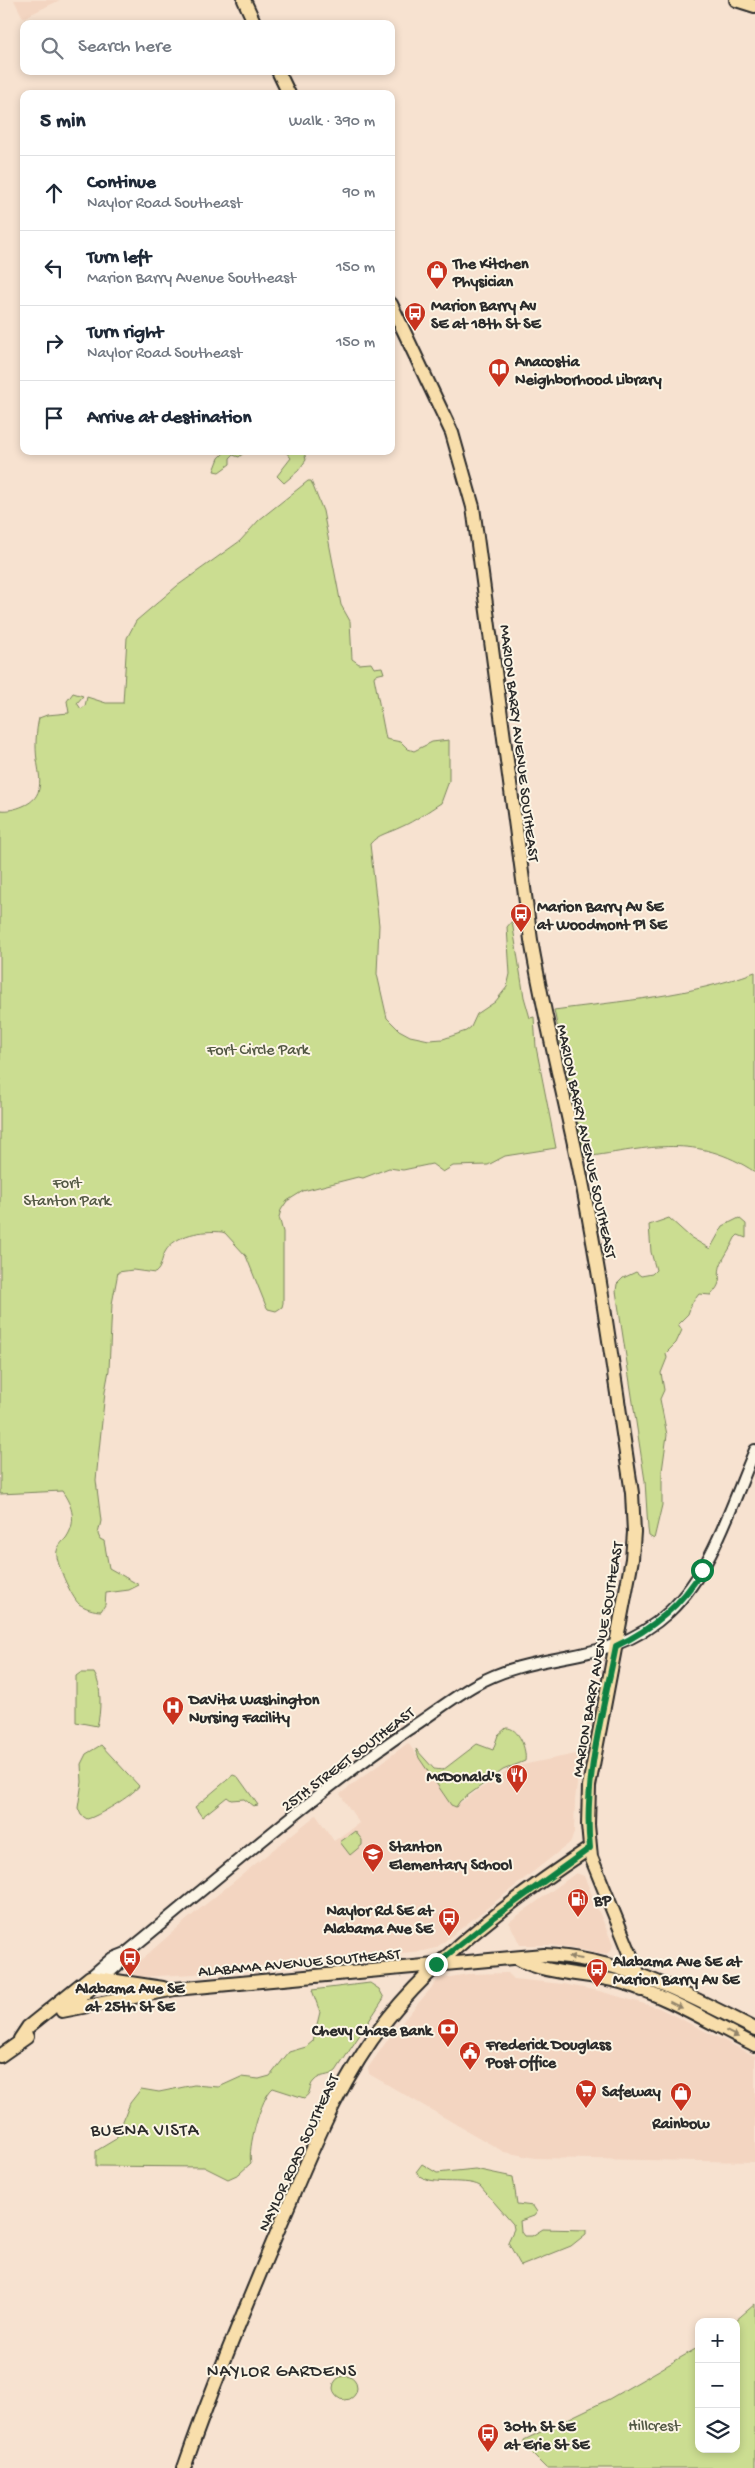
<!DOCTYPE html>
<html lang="en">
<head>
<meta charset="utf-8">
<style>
	:root { --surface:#fff; --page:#f2f2f3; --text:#1f2937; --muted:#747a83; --line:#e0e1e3 }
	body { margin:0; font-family:"Gochi Hand",sans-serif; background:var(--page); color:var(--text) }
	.controls { position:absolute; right:15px; bottom:15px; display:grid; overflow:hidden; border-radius:10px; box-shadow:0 2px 8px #0003 }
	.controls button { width:45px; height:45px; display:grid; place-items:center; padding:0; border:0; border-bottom:1px solid var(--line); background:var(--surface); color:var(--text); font:25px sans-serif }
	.stop { position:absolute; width:15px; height:15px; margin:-11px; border:4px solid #0b8043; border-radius:50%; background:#fff }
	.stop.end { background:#0b8043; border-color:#fff; box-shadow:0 1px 5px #0008 }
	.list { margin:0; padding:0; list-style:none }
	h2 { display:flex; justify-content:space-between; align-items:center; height:65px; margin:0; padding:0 20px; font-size:21px }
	h2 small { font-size:16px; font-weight:400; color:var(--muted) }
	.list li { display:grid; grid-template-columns:32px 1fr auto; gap:15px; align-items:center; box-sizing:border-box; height:75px; padding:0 20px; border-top:1px solid var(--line) }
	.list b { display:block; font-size:19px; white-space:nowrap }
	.list p { margin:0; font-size:16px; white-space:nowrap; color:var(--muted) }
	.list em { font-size:16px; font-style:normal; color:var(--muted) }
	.icon { flex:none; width:28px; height:28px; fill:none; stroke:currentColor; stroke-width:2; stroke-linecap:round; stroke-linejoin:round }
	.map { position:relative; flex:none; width:755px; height:2468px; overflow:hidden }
	.search { position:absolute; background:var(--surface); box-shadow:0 2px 8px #0003; left:20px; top:20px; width:375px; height:55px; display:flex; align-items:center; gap:12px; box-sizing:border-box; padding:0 18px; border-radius:10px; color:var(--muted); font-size:19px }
	.panel { position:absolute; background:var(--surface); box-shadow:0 2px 8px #0003; left:20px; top:90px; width:375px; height:365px; border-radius:10px }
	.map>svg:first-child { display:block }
</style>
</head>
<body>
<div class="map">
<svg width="755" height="2468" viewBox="0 0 755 2468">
	<rect width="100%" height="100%" fill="#f7e2d0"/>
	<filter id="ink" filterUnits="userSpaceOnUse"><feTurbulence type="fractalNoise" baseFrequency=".02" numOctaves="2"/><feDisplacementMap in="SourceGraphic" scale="10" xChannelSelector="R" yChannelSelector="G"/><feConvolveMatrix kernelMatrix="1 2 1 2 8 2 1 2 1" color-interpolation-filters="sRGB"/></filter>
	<g filter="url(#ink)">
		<path fill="#f3d5c1" d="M14 0H60L23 18Z
			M408 1743 454 1807 512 1767 581 1753 575 1800 574 1832 571 1842 436 1948 424 1951 281 1963 194 1974 140 1977 126 1973 190 1917 316 1815 334 1841 359 1823 340 1794Z
			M576 1873 584 1876 613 1945 611 1951 606 1954 550 1945H520L509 1922Z
			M508 1973 514 1979 563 1984 599 1991 659 2008 755 2056V2162L535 2158 504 2152 369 2074 368 2068 391 2035 439 1979 468 1974Z"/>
		<path fill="#cbdd91" stroke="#7b845e" d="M226 451H246L239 457 233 455 230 458V464L219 472 214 471 219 458Z
			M285 451H304L306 460 298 471 284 483 277 476 291 458Z
			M308 481H311L323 511 341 605 350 621 352 659 359 664 371 663 374 668 382 667 384 673 375 675 374 677 386 739 401 742 408 749 414 751 432 742 449 740V781L441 803C428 811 415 821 401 827 389 833 378 834 370 844L379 925 377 974 387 1018 399 1030 410 1036 429 1040 443 1039 466 1031 471 1027 477 1014 495 1002 507 987 510 974 507 927 512 921 524 997 530 1018 534 1017 536 1047 556 1148 505 1156 488 1165 453 1166 443 1172 432 1164 403 1170 389 1168 363 1178 358 1177 303 1191 287 1201 281 1210 279 1217 283 1232V1303L282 1307 276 1311 268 1309 266 1306 246 1256 225 1233 222 1232C204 1230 175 1234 165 1252 161 1259 162 1268 155 1273L133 1270 118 1272 112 1304 109 1370 105 1392 96 1480 101 1521 98 1534 100 1539 104 1541 109 1568 139 1585 129 1590 106 1593 105 1605 101 1611C94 1611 85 1608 79 1604 72 1598 54 1560 57 1551 58 1546 63 1541 66 1538 77 1522 73 1507 62 1491L0 1494V810C8 811 16 809 23 806 45 797 40 779 37 760 35 747 36 731 39 718L47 715 69 713 67 701 73 693 83 696 77 703 81 709 85 706 87 697 106 703H123L127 638 136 621 177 586 240 541 259 520Z
			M755 972V1172C696 1133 650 1148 585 1157L554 1010C621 1001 691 996 755 972Z
			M669 1218 690 1237 710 1249 723 1226 739 1218 746 1224V1238L738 1235 735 1238C731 1247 725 1255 721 1264 716 1278 725 1280 711 1295L699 1294 692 1303 688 1314 678 1324 682 1330 676 1343 666 1353 667 1358 661 1373 664 1390 660 1399 667 1435 662 1471V1505L654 1539 649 1536 648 1529 645 1481 616 1291 617 1284 623 1278 636 1272 641 1276 652 1274 656 1270 651 1252 649 1225Z
			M80 1673H94C102 1684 101 1714 97 1726L76 1722V1676Z
			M506 1728C519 1727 527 1750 525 1761L503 1770 460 1801 456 1807 451 1805 419 1758 416 1749 434 1769 443 1770 477 1744 493 1750 498 1735Z
			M101 1745 139 1786C133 1795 97 1817 87 1819L81 1815 78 1808 82 1782 81 1764 86 1754Z
			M233 1775 238 1777 258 1805 253 1806 244 1799 231 1800 227 1797 202 1817 195 1807Z
			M355 1831 362 1840V1845L350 1855 340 1842Z
			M370 1983 379 1989 384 1998 336 2071C329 2077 320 2074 314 2081 308 2087 312 2093 304 2098L273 2088C261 2097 247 2149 251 2163L239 2174 228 2179 204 2167 96 2166V2151L116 2139 130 2103 141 2089 159 2092 194 2085 219 2087 241 2077 259 2079 270 2076 289 2052 306 2047 313 2041 320 2012 312 1990Z
			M422 2164 437 2173 475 2169 513 2177 517 2204 533 2206 537 2212 534 2216 520 2221 521 2232 524 2236H532L543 2229 586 2230V2234L571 2246 521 2266 508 2242 514 2229 513 2224 480 2186C464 2177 426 2188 416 2172Z
			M755 2304V2468H546L524 2446V2440L609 2399 699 2347V2449H736V2322H734Z
			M333 2388a12 12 0 1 1 24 0a12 12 0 1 1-24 0Z"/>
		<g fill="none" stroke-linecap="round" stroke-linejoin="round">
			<g stroke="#2b2b2b" stroke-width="14">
				<path id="minor" d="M90 1977 111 1959 126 1953C219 1877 310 1797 409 1729 431 1715 452 1698 475 1685 542 1647 609 1668 669 1612 713 1570 731 1505 755 1450
					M102 1979 117 1966 125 1954"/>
			</g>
			<g stroke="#2b2b2b" stroke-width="16">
				<path id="major" d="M244 0 255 24
					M736 0 755 6
					M278 71 289 94
					M391 304 452 433 473 507 531 940C544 1016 563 1091 579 1167 601 1275 615 1384 632 1493L634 1532 632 1559 589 1786 588 1825 591 1857 639 1975 641 1990
					M517 1958C545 1975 591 1973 624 1983 669 1997 712 2024 755 2045
					M65 2009 102 1979
					M62 2011 175 1989 544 1955C621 1958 688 1995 755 2029
					M20 2039 28 2027 90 1977 163 1988
					M0 2056 27 2037
					M184 2468C212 2387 245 2309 278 2230 310 2156 338 2080 389 2017 441 1952 520 1894 590 1848"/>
			</g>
			<use href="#minor" stroke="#fcf5e5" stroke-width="10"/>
			<use href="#major" stroke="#f8deab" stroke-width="12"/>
		</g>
		<defs><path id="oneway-solid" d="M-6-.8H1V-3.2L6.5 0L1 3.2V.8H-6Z" transform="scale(1.25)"/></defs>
		<g fill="#92846b">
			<use href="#oneway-solid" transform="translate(575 1958) rotate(-172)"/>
			<use href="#oneway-solid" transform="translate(676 2005) rotate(26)"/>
			<use href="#oneway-solid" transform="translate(732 2034) rotate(27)"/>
		</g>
	</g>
	<g fill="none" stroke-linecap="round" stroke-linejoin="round" filter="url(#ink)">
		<path stroke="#0b8043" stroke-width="6" d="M436 1964 493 1918 590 1848C583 1780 603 1712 616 1646 651 1630 683 1604 702 1570"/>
	</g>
	<defs>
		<g id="shop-pin" transform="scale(1.125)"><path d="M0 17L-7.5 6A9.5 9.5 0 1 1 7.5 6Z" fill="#c8321e" stroke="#fcf5e5"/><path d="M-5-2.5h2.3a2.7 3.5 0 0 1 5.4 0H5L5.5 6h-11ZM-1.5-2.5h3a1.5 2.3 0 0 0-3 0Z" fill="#fff"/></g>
		<g id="bus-pin" transform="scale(1.125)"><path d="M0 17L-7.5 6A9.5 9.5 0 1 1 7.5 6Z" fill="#c8321e" stroke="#fcf5e5"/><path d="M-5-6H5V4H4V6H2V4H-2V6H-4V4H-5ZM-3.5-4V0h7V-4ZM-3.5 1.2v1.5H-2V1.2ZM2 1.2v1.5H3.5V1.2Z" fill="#fff"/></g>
		<g id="library-pin" transform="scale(1.125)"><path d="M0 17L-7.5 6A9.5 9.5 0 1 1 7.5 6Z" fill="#c8321e" stroke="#fcf5e5"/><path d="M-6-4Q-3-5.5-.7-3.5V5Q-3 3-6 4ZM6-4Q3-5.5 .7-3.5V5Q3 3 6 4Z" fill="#fff"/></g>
		<g id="hospital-pin" transform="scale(1.125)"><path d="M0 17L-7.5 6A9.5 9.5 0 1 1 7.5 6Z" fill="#c8321e" stroke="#fcf5e5"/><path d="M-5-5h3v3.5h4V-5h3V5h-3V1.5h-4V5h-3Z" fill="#fff"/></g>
		<g id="restaurant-pin" transform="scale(1.125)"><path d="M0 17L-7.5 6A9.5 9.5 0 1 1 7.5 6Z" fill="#c8321e" stroke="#fcf5e5"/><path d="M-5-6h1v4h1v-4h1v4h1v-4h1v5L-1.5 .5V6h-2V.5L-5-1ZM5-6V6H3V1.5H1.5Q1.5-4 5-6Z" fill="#fff"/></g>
		<g id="school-pin" transform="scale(1.125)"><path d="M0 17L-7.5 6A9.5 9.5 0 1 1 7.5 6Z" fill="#c8321e" stroke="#fcf5e5"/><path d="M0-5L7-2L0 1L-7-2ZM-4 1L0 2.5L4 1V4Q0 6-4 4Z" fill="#fff"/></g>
		<g id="fuel-pin" transform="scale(1.125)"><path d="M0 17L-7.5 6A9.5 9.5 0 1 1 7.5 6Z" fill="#c8321e" stroke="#fcf5e5"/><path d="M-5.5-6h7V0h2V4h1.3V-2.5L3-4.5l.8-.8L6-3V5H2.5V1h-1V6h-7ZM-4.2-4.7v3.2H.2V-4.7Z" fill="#fff"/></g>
		<g id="bank-pin" transform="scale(1.125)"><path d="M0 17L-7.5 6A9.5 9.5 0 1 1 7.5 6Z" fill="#c8321e" stroke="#fcf5e5"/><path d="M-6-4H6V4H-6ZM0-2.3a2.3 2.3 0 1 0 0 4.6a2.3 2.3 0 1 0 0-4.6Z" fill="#fff"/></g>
		<g id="civic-pin" transform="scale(1.125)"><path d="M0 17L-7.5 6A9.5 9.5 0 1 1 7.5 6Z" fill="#c8321e" stroke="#fcf5e5"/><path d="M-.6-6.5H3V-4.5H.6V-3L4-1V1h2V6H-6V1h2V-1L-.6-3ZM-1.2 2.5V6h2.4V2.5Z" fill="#fff"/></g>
		<g id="supermarket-pin" transform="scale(1.125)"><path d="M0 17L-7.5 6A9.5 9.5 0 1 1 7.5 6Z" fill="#c8321e" stroke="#fcf5e5"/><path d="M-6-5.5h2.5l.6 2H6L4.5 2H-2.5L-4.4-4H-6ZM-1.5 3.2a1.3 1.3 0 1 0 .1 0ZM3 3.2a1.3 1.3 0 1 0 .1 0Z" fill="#fff"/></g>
	</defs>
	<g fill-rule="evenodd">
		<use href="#shop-pin" x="437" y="271"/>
		<use href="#bus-pin" x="415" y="313"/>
		<use href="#library-pin" x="499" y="369"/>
		<use href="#bus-pin" x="521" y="914"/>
		<use href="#hospital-pin" x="173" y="1707"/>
		<use href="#restaurant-pin" x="517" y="1775"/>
		<use href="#school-pin" x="373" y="1854"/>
		<use href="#fuel-pin" x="578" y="1899"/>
		<use href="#bus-pin" x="449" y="1918"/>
		<use href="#bus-pin" x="130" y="1958"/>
		<use href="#bus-pin" x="597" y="1969"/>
		<use href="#bank-pin" x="448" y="2029"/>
		<use href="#civic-pin" x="470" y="2052"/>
		<use href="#supermarket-pin" x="586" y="2090"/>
		<use href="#shop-pin" x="681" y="2093"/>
		<use href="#bus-pin" x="488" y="2434"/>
	</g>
	<g text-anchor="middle" stroke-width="4" stroke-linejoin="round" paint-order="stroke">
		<g font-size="16" font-weight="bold" fill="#2b2b2b" stroke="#fcf5e5" text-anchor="start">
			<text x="453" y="268">The Kitchen<tspan x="453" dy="18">Physician</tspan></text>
			<text x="431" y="310">Marion Barry Av<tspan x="431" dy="18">SE at 18th St SE</tspan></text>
			<text x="515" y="366">Anacostia<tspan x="515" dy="18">Neighborhood Library</tspan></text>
			<text x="537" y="911">Marion Barry Av SE<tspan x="537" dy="18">at Woodmont Pl SE</tspan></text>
			<text x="189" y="1704">DaVita Washington<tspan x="189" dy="18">Nursing Facility</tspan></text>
			<text x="501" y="1781" text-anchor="end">McDonald's</text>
			<text x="389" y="1851">Stanton<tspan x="389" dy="18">Elementary School</tspan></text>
			<text x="594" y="1905">BP</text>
			<text x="433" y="1915" text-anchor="end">Naylor Rd SE at<tspan x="433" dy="18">Alabama Ave SE</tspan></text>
			<text x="613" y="1966">Alabama Ave SE at<tspan x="613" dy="18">Marion Barry Av SE</tspan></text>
			<text x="130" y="1993" text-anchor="middle">Alabama Ave SE<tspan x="130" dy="18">at 25th St SE</tspan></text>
			<text x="432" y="2035" text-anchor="end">Chevy Chase Bank</text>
			<text x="486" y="2049">Frederick Douglass<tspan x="486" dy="18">Post Office</tspan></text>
			<text x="602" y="2096">Safeway</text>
			<text x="681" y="2128" text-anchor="middle">Rainbow</text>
			<text x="504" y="2431">30th St SE<tspan x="504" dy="18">at Erie St SE</tspan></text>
		</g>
		<g font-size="16" fill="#2b2b2b" stroke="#fcf5e5">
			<text transform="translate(521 743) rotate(83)" y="6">MARION BARRY AVENUE SOUTHEAST</text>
			<text transform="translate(588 1141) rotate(78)" y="6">MARION BARRY AVENUE SOUTHEAST</text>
			<text transform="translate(596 1659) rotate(-80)" y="6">MARION BARRY AVENUE SOUTHEAST</text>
			<text transform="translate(347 1758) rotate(-37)" y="6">25TH STREET SOUTHEAST</text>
			<text transform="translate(299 1961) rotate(-5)" y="6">ALABAMA AVENUE SOUTHEAST</text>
			<text transform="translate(297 2152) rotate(-65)" y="6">NAYLOR ROAD SOUTHEAST</text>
		</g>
		<g font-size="16" fill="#535844" stroke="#fcf5e5">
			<text x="258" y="1054">Fort Circle Park</text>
			<text x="67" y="1187">Fort<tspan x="67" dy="18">Stanton Park</tspan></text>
			<text x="654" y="2430">Hillcrest</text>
		</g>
		<g font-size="18" letter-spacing="1" fill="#2b2b2b" stroke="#fcf5e5">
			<text x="145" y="2135">BUENA VISTA</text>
			<text x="282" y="2376">NAYLOR GARDENS</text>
		</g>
	</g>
</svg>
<div class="controls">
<button>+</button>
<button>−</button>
<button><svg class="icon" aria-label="layers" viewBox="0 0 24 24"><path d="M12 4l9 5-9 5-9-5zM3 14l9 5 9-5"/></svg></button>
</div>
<div class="stop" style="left:702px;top:1570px"></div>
<div class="stop end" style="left:436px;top:1964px"></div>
<div class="search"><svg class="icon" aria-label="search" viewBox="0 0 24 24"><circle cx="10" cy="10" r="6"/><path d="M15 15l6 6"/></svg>Search here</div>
<section class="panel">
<h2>5 min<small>Walk · 390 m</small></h2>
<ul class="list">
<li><svg class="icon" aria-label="ahead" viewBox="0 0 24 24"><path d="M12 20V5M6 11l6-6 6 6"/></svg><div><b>Continue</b><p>Naylor Road Southeast</p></div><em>90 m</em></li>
<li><svg class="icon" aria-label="left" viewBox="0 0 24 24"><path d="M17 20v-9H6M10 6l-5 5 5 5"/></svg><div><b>Turn left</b><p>Marion Barry Avenue Southeast</p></div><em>150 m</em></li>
<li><svg class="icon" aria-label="right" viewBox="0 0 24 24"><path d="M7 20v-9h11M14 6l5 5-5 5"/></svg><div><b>Turn right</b><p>Naylor Road Southeast</p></div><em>150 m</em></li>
<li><svg class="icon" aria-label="arrive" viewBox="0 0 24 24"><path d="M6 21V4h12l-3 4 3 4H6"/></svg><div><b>Arrive at destination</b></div></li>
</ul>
</section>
</div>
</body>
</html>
